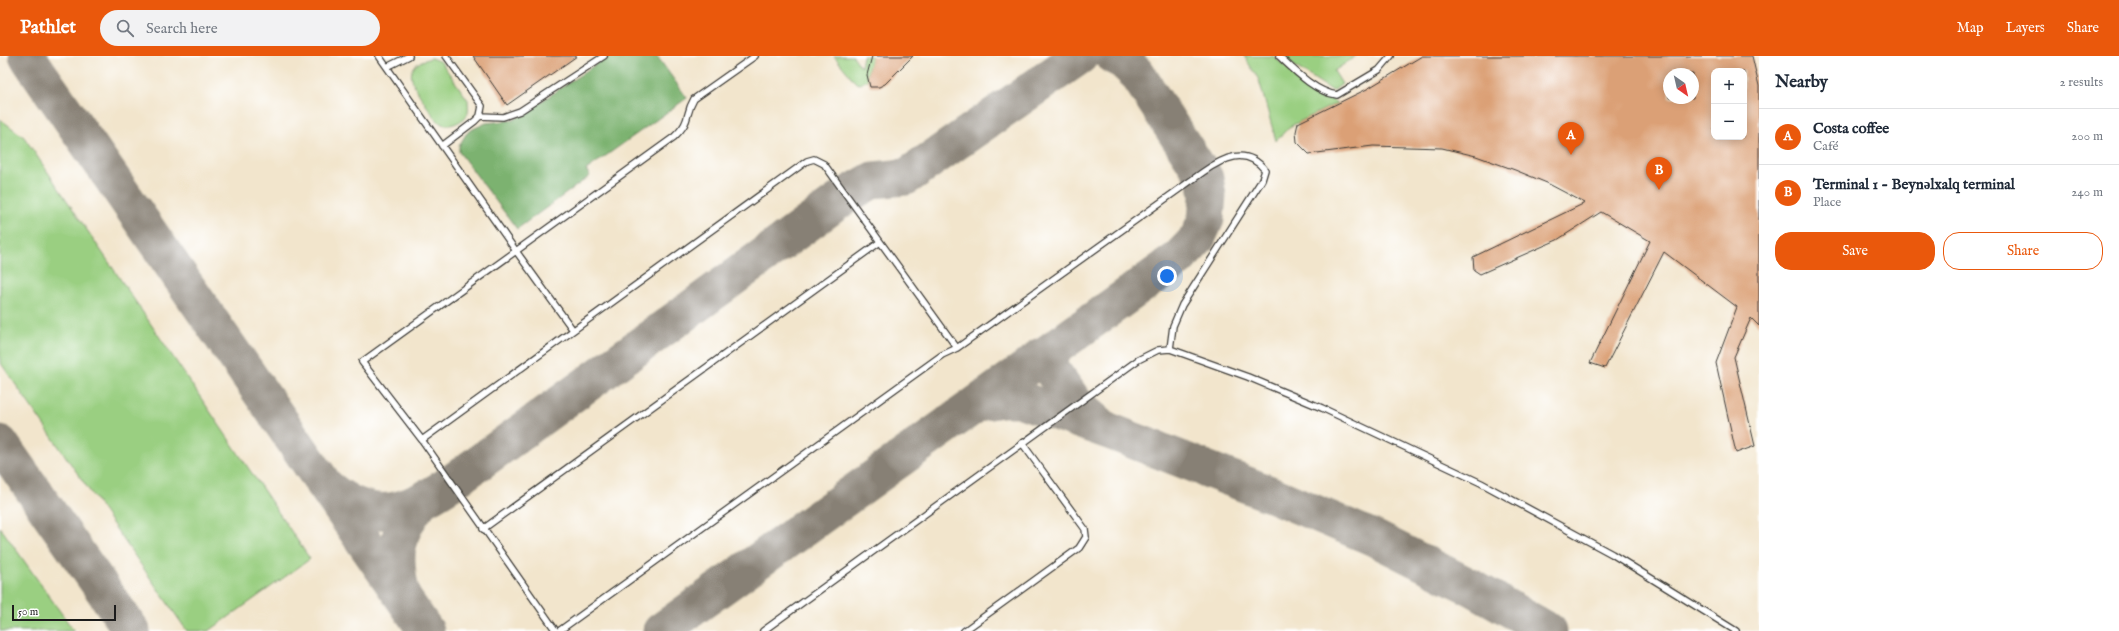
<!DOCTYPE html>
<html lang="en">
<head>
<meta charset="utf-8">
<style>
	:root { --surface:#fff; --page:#f2f2f3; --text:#1f2937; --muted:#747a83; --line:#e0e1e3; --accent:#ea580c }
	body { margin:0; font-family:"IM FELL English",serif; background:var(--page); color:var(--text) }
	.controls { position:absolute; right:12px; top:12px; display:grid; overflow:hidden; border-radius:8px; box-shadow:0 2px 10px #0003 }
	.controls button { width:36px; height:36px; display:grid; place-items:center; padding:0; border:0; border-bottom:1px solid var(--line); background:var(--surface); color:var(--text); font:20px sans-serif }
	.compass { position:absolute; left:1663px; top:12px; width:36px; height:36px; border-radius:50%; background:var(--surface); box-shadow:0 2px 10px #0003; rotate:146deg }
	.scale { position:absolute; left:12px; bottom:10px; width:104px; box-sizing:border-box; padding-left:4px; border:2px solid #1c1c1c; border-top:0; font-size:11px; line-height:14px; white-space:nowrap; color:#1c1c1c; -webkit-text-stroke:3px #fff; paint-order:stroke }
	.you { position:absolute; left:1167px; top:220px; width:14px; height:14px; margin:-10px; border:3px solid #fff; border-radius:50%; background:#1a73e8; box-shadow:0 0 0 6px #1a73e833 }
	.badge { display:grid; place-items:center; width:26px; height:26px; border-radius:50%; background:var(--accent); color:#fff; font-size:13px; font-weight:700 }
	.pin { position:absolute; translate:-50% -33px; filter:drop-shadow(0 1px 2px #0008) }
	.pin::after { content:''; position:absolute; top:21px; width:14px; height:12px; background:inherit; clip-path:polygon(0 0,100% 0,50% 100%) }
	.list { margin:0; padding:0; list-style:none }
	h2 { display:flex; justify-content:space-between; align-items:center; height:52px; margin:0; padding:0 16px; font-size:17px }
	h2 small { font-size:13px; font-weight:400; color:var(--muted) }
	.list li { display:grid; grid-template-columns:26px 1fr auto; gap:12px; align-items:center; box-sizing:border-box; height:56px; padding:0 16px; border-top:1px solid var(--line) }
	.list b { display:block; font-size:15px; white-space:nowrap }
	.list p { margin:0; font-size:13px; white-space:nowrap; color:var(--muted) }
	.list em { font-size:13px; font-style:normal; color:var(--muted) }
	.actions { display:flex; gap:8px; padding:12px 16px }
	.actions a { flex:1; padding:9px 0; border:1px solid var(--accent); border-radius:16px; text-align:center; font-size:14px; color:var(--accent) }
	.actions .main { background:var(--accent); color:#fff }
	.icon { flex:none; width:22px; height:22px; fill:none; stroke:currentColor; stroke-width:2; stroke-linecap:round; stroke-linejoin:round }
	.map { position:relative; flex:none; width:1759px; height:575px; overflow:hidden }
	header { display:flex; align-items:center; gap:24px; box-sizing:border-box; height:56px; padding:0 20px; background:var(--accent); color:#fff }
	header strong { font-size:19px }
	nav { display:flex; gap:22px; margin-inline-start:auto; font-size:14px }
	.search { width:280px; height:36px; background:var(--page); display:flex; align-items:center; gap:10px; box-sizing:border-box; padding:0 14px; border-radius:22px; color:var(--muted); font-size:15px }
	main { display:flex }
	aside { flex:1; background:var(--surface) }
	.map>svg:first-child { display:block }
</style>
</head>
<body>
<header>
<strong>Pathlet</strong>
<div class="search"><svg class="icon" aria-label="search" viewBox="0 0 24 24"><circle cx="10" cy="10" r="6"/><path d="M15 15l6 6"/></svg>Search here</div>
<nav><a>Map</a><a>Layers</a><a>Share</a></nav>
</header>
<main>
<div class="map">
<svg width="1759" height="575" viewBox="0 0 1759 575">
	<rect width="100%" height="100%" fill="#fff"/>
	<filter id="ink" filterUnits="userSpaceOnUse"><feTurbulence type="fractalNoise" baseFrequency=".025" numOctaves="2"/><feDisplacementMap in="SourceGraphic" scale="8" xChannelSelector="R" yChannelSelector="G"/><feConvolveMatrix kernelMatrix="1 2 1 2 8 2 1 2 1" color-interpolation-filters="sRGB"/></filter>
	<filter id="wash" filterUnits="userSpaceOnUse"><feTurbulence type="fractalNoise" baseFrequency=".012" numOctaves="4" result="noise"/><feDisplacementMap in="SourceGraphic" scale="16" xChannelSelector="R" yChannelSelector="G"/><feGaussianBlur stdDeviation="0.9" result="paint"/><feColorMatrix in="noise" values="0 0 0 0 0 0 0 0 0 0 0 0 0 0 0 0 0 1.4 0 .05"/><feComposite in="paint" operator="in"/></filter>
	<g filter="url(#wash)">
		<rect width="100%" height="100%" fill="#f2e5cc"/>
		<path fill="#9acf81" stroke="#5b764e" d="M834 0H853L861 11 863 0H872L867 19 868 24 859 28 856 27Z
			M1244 0H1273L1306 28 1337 47 1289 71 1276 85 1259 24Z
			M1285 0H1356L1334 15 1342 28 1333 35 1293 9Z
			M431 2 441 6 468 44C468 48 469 53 468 57 465 65 450 72 442 68 435 64 431 55 426 49 414 30 398 11 431 2Z
			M0 63 24 81 310 503 209 575H187L0 306Z
			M0 471 74 575H0Z"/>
		<path fill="#7bb26f" stroke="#4c6746" d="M608 0H657L687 42 586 114 590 120 517 173 459 96V90L466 78 473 73 486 67 514 64Z"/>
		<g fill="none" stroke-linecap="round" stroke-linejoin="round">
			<path stroke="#878074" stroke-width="37" d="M27 0 426 575
				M1041 300 1076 348 1099 368
				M978 347 1002 343H1019L1109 375 1273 439 1374 482 1473 532 1549 575
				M0 387 132 575
				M329 433C375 470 406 456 451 427L847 139 873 124 906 121 1080 0
				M402 540C393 500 394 478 421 445
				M661 575 1178 203 1197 183 1206 163 1208 140 1205 122 1137 18 1123 5 1113 0"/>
		</g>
		<g id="blocks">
			<path fill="#dba076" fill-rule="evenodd" d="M473 0H577L507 49Z
				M872 0H913L885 28 879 31H870L867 19Z
				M1422 0H1752L1759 30V270L1751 262 1734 301 1755 390 1736 397 1716 307 1737 251 1664 196 1605 312 1590 307 1650 185 1601 156 1557 184 1480 218 1474 214 1473 201 1585 147 1547 127 1515 114 1476 100 1442 92 1373 90 1309 98 1297 86 1296 76 1298 67 1367 33ZM1714 15H1744V81H1714ZM1669 18H1693V42H1669Z"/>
		</g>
	</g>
	<g filter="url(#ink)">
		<use href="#blocks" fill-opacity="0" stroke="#3c3a36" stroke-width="1"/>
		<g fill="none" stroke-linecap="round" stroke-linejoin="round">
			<g stroke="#3c3a36" stroke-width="8">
				<path id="service" d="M379 0 516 195 674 81C692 64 684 60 694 43L755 0
					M1279 0C1294 14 1315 36 1337 39L1379 14 1391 0
					M387 11 409 0
					M480 60 503 61 520 55 604 0
					M442 90 475 65 480 60 482 50 446 0
					M422 384 807 105 814 103 824 108 957 292
					M483 473 880 186
					M556 575 422 384 362 306 516 195 573 274
					M559 575 942 299 957 292 1203 116C1223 102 1246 90 1265 114L1262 124 1182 249 1173 270 1170 293
					M763 575 1138 304 1158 294 1170 293 1248 321 1322 352 1481 427 1612 498 1736 575
					M964 575 1079 492 1086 481 1085 473 1022 387"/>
			</g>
			<use href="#service" stroke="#fff" stroke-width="5.5"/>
		</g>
	</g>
</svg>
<div class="controls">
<button>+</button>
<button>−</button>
</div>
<svg class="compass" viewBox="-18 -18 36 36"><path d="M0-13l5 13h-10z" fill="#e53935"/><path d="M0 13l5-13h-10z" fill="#747a83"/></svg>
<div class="scale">50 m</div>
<div class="you"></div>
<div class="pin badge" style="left:1571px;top:99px">A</div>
<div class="pin badge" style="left:1659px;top:134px">B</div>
</div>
<aside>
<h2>Nearby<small>2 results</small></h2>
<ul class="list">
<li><span class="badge">A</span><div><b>Costa coffee</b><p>Café</p></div><em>200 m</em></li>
<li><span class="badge">B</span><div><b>Terminal 1 - Beynəlxalq terminal</b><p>Place</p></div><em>240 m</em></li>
</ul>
<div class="actions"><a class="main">Save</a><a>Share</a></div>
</aside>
</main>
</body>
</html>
